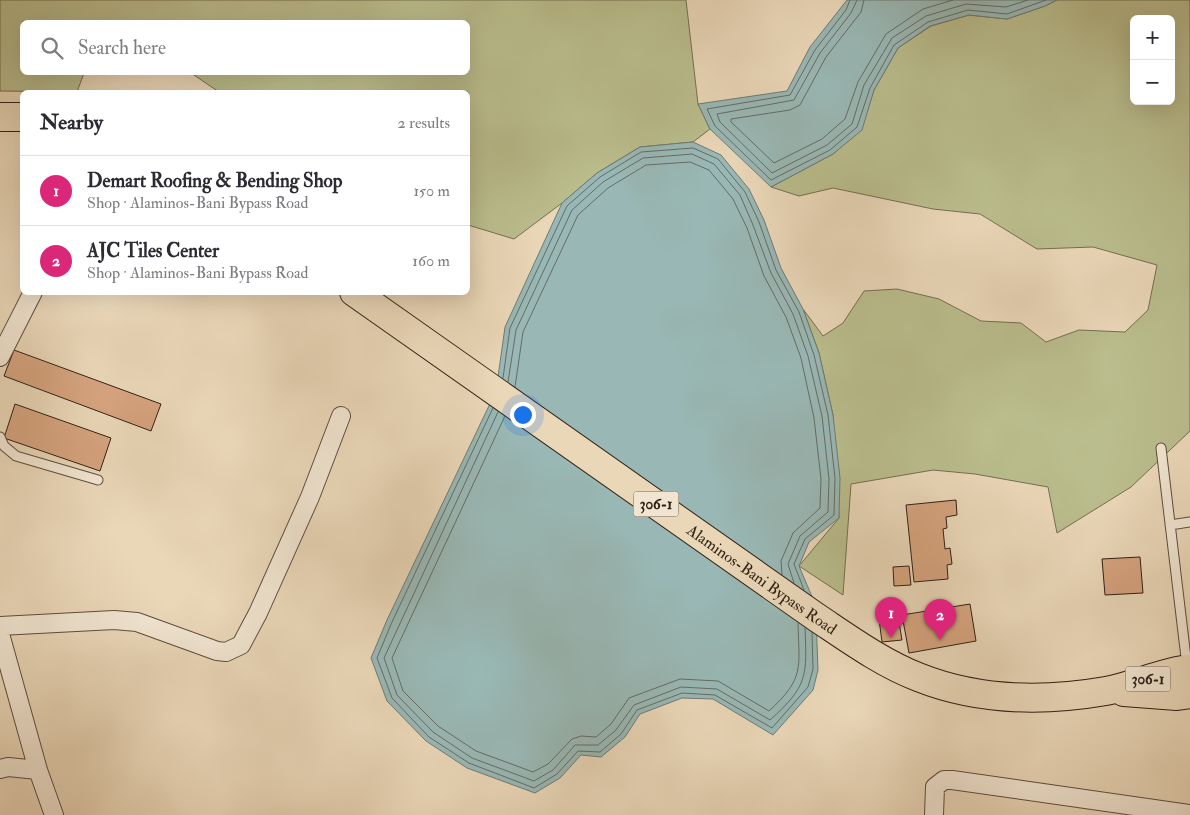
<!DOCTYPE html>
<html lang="en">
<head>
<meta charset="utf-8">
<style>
	:root { --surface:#fff; --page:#f2f2f3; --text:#2b2b33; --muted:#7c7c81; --line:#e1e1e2; --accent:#db2777 }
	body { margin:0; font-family:"IM FELL Double Pica",serif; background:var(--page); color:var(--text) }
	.controls { position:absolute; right:15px; top:15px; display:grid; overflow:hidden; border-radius:8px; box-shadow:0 5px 20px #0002 }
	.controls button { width:45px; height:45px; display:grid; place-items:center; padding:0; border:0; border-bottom:1px solid var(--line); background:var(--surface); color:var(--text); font:25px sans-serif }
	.you { position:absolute; left:522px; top:414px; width:18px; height:18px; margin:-12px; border:4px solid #fff; border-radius:50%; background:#1a73e8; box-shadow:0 0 0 8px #1a73e833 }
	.badge { display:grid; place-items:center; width:32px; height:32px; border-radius:50%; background:var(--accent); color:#fff; font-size:16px; font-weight:700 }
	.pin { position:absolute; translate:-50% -41px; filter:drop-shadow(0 1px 2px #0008) }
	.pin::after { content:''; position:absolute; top:26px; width:18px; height:15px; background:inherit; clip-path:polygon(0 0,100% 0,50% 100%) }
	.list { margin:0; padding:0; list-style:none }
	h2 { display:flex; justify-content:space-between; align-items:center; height:65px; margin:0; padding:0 20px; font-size:21px }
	h2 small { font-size:16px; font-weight:400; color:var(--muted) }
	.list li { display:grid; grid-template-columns:32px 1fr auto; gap:15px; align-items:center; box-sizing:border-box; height:70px; padding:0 20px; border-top:1px solid var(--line) }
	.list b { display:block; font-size:19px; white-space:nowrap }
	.list p { margin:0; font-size:16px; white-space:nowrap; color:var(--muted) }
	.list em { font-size:16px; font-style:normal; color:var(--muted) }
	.icon { flex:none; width:28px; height:28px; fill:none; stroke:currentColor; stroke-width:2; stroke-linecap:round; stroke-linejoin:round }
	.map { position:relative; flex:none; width:1190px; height:815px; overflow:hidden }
	.search { position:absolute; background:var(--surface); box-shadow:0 5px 20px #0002; left:20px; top:20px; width:450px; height:55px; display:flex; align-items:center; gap:12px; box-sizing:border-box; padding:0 18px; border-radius:8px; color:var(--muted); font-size:19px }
	.panel { position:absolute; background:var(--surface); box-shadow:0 5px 20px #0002; left:20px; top:90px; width:450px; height:205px; border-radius:8px }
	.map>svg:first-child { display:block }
</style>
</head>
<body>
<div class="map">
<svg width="1190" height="815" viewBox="0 0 1190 815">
	<rect width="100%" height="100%" fill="#ead7b8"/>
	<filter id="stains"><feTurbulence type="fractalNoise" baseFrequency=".004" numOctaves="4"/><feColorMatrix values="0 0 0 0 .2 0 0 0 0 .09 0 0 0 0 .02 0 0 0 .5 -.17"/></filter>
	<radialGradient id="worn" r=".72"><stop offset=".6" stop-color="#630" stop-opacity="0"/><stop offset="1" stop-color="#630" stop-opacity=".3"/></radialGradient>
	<path fill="#babd8d" stroke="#756e51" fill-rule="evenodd" d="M0 0H686L698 104 710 129 693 142 640 147 597 173 562 203 514 239 468 225V92H219L191 73 468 72V22H22V72L84 73 77 92 0 91Z
		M1057 0H1190V431L1131 487 1057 533 1048 487 975 474 933 470 851 484 843 595 799 566 839 518 833 415 819 353 803 309 823 336 843 323 864 291 897 289 939 299 981 321 1021 323 1046 342 1079 330 1125 332 1148 310 1157 265 1093 247 1037 249 980 214 933 209 833 188 799 196 771 187 833 154 861 130 874 90 898 48 931 26 969 15 1007 19 1045 6ZM1134 19H1171V101H1134Z"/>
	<path fill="#99b8b5" stroke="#6f7b75" d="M847 0H1057L1045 6 1007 19 969 15 930 26 898 48 874 90 862 130 833 154 771 187 710 129 698 104 787 91 810 47Z
		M693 142 721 155 749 189 764 220 781 268 803 309 819 353 833 415 840 478 839 518 809 542 799 566 813 599 816 617 818 670 813 690 773 735 713 699 682 698 640 714 625 737 601 757 581 755 560 778 535 793 467 768 426 741 387 701 371 658 387 620 496 391 505 327 562 203 597 173 640 147Z"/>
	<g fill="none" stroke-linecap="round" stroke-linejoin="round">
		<path stroke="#646c65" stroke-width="1" d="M850 0 846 10 815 50 790 95 707 109 715 126 771 180 830 150 857 127 870 88 894 45 928 22 968 10 1007 14 1046 0
			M857 0 851 13 820 53 794 100 717 114 720 122 772 173 827 145 852 124 864 85 892 38 926 16 966 4 1006 7 1028 0
			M864 0 861 12 826 57 800 105 790 110 731 119V122L774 163 822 139 845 119 858 82 886 34 923 9 953 0
			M503 378 510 328 567 206 600 177 641 152 693 148 718 159 745 192 759 222 776 270 799 312 814 355 828 415 835 478 834 515 805 539 794 564 804 590
			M508 382 516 330 572 210 603 182 643 158 692 154 714 164 740 195 753 225 771 273 793 314 808 356 822 416 829 479 828 512 800 536 788 564 794 583
			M515 387 523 332 578 215 608 188 646 165 690 162 709 170 733 199 747 228 764 276 786 317 801 358 814 418 821 479 820 508 793 533 781 561 782 575
			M493 408 392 622 377 658 392 698 429 737 469 763 534 788 557 774 578 751 600 752 621 734 637 710 682 693 715 695 772 728 808 687 813 669 812 632
			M498 412 384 658 397 695 433 732 472 758 534 781 553 770 575 745H598L616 730 634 705 681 687 717 689 770 720C808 686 807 676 805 628
			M505 416 392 658 403 691 438 726 476 751 533 772 548 764 572 739 581 736 596 737 611 724 629 698 680 679 718 681 769 711C805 678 799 668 798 623"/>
	</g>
	<path fill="#d6a47f" stroke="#302015" d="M14 350 161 404 151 431 4 376Z
		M15 404 111 438 100 471 4 438Z
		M956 500 957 515 946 517 947 528 943 529 945 549 950 548 952 564 947 565 948 579 914 582 906 505Z
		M1140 557 1143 593 1105 595 1102 559Z
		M909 566 911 585 894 586 893 567Z
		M970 604 976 641 909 653 902 615Z
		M898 616 902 640 882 642 879 619Z"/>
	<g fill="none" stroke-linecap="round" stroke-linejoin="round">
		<g stroke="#5e4e3e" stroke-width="11">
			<path id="lane" d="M0 437 4 446 16 456 98 480
				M1161 448 1187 666
				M1170 525 1190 522"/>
		</g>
		<g stroke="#5e4e3e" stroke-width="20">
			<path id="street" d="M0 357 33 292
				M0 626 114 620 137 622 217 651 226 652 241 645 258 613 310 497 341 416
				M0 634 38 770 54 815
				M0 769 8 767 38 770
				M934 815 935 787 944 780H952L1190 814"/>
		</g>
		<g stroke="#302015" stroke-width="30">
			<g id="primary">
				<path d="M0 117H22"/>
				<path id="s1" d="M354 292 816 617C849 639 882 663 918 677 978 701 1042 702 1106 691 1134 686 1161 672 1190 669"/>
				<path d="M1124 692 1177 696 1190 694"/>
			</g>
		</g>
		<use href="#lane" stroke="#f1e5d1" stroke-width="9"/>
		<use href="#street" stroke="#f1e5d1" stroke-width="18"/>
		<use href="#primary" stroke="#ead7b8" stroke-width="28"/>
	</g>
	<g text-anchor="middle" stroke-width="5" stroke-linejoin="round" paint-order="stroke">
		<g fill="#f1e5d1" stroke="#6a5b4d" stroke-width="1">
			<rect x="633.5" y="491.5" width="45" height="25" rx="4"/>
			<rect x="1125.5" y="666.5" width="45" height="25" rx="4"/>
		</g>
		<g font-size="15" font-weight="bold" fill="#302015">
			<text x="656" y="509">306-1</text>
			<text x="1148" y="684">306-1</text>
		</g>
		<g font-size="16" fill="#302015" stroke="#f1e5d1">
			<text dy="6" stroke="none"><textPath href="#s1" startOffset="499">Alaminos-Bani Bypass Road</textPath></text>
		</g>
	</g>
	<rect width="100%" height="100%" filter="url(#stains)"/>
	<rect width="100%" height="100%" fill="url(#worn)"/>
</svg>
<div class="controls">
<button>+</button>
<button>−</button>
</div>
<div class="you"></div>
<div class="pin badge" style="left:891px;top:638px">1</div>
<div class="pin badge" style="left:940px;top:640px">2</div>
<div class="search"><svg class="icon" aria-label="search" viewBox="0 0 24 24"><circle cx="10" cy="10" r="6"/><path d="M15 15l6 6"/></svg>Search here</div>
<section class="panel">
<h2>Nearby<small>2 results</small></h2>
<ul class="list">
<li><span class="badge">1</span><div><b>Demart Roofing &amp; Bending Shop</b><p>Shop · Alaminos-Bani Bypass Road</p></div><em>150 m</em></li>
<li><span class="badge">2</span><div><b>AJC Tiles Center</b><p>Shop · Alaminos-Bani Bypass Road</p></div><em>160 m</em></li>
</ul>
</section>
</div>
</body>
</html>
